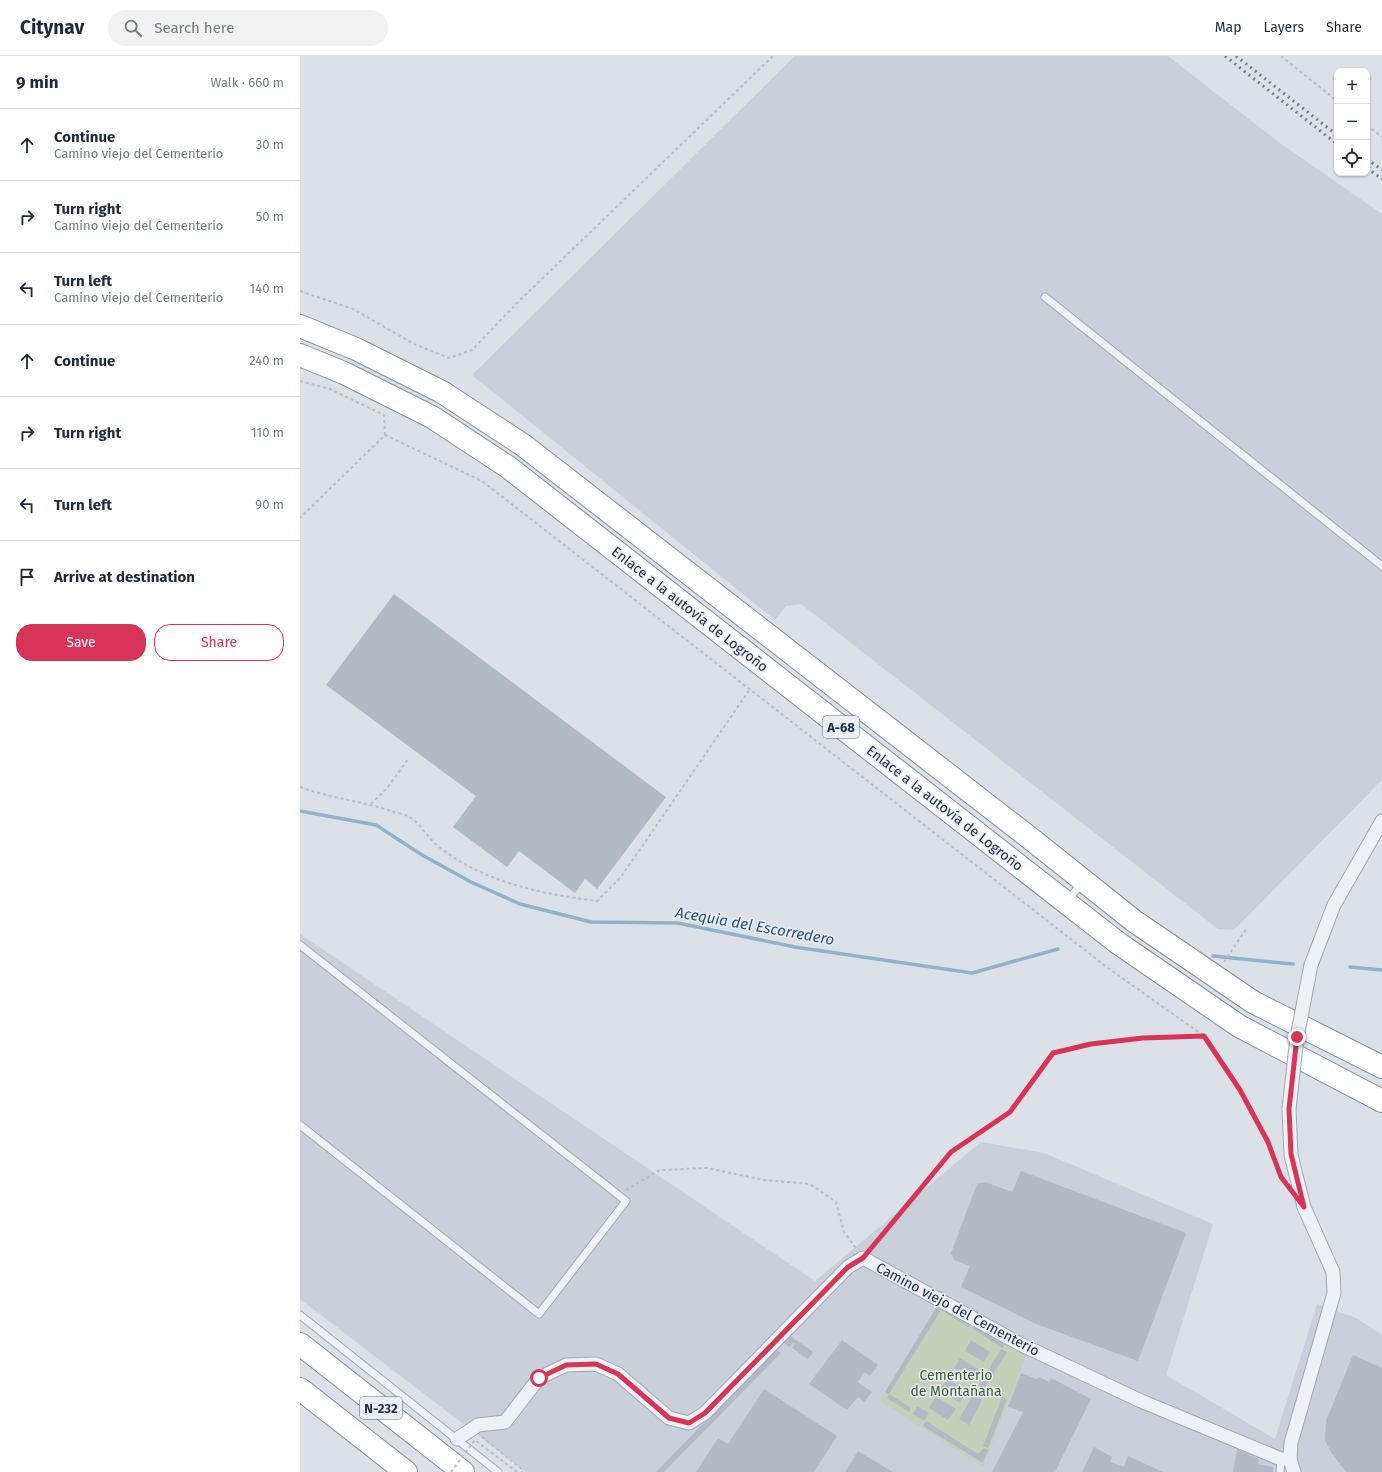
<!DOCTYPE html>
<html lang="en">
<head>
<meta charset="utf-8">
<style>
	:root { --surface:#fff; --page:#f2f2f3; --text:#1f2937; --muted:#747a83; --line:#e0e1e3; --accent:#d8345a }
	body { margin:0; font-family:"Fira Sans",sans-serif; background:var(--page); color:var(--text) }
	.controls { position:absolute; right:12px; top:12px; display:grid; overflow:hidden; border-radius:8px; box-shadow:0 1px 3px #0004 }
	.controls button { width:36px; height:36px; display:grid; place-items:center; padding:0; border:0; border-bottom:1px solid var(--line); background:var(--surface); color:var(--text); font:20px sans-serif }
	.stop { position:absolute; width:12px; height:12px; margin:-9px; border:3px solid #d8345a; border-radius:50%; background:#fff }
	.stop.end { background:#d8345a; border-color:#fff; box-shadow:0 1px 4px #0008 }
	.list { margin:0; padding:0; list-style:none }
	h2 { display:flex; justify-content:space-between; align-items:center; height:52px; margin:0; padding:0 16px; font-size:17px }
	h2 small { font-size:13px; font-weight:400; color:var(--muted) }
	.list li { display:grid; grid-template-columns:26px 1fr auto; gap:12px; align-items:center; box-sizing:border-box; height:72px; padding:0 16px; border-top:1px solid var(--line) }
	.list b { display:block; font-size:15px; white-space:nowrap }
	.list p { margin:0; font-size:13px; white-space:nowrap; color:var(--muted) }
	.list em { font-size:13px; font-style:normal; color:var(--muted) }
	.actions { display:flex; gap:8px; padding:12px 16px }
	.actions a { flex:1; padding:9px 0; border:1px solid var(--accent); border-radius:16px; text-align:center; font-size:14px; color:var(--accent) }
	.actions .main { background:var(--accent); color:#fff }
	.icon { flex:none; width:22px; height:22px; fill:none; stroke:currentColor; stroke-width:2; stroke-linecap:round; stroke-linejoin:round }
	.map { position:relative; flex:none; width:1082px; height:1416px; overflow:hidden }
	header { display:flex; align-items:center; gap:24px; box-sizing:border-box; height:56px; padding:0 20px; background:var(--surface); border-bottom:1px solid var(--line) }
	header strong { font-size:19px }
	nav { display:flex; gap:22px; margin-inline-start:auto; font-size:14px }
	.search { width:280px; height:36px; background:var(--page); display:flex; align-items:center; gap:10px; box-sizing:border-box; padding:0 14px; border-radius:22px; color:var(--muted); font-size:15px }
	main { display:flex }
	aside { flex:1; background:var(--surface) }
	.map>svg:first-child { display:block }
</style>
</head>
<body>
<header>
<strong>Citynav</strong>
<div class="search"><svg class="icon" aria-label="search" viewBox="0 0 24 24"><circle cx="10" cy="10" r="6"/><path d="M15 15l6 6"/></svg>Search here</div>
<nav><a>Map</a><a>Layers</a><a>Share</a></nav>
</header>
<main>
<aside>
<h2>9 min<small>Walk · 660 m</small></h2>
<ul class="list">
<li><svg class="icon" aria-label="ahead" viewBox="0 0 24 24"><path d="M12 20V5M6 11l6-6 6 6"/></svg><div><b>Continue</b><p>Camino viejo del Cementerio</p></div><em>30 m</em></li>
<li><svg class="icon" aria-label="right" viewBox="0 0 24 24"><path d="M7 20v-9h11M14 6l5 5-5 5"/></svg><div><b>Turn right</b><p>Camino viejo del Cementerio</p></div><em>50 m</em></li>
<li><svg class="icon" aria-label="left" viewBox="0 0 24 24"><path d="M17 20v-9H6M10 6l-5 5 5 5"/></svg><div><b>Turn left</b><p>Camino viejo del Cementerio</p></div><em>140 m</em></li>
<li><svg class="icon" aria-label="ahead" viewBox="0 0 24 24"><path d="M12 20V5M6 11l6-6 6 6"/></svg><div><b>Continue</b></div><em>240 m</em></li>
<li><svg class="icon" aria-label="right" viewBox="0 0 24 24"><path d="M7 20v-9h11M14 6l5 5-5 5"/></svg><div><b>Turn right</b></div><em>110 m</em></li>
<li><svg class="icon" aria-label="left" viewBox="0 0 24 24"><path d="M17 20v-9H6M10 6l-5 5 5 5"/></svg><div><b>Turn left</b></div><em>90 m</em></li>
<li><svg class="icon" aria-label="arrive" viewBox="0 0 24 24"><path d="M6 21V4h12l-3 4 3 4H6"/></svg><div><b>Arrive at destination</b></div></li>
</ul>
<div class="actions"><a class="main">Save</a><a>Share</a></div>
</aside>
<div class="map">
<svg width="1082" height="1416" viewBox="0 0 1082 1416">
	<rect width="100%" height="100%" fill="#dbe1e7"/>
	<path fill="#c9d0d9" d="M495 0H868L977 85 1082 158V724L934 874 918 873 501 548 486 550 475 564 172 319Z
		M0 878 515 1225 681 1086 744 1097 913 1168 866 1319 975 1383 1017 1248 1056 1262 1082 1279V1416H226L0 1243Z"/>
	<path fill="#c3d1bb" d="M639 1247 726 1300 683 1411 580 1345Z"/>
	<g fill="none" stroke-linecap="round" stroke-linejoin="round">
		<path stroke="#92b2ca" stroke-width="3.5" d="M0 755 76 769 122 799 171 826 220 848 291 866 378 867 495 891 672 917 758 893
			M913 900 993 908
			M1050 911 1082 914"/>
	</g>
	<path fill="#b2bac4" d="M94 538 366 741 297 833 285 823 275 837 219 795 207 811 153 771 176 740 26 629Z
		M721 1115 886 1177 838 1305 736 1268 661 1231 670 1210 654 1204 651 1197 677 1128 685 1126 712 1136Z
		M639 1247 671 1267 668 1271 641 1254 589 1338 585 1336Z
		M676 1269 705 1288 702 1292 673 1273Z
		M489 1279 513 1296 508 1303 492 1292 495 1288 493 1287 489 1291 483 1286Z
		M542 1284 578 1309 570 1320 564 1316 558 1326 572 1336 564 1346 558 1341 547 1354 509 1328Z
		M671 1284 690 1296 684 1306 665 1295Z
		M476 1293 481 1297 364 1416H356Z
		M701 1293 707 1296 684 1333 679 1329Z
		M1053 1299 1082 1312V1416H1046L1031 1396 1025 1384 1026 1365Z
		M660 1302 679 1314 673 1324 654 1312Z
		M721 1317 737 1323 739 1321 749 1326 751 1322 791 1343 755 1416H692L723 1356 708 1351Z
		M647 1323 667 1335 660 1347 640 1334Z
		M464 1333 537 1380 514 1416H396L418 1382 428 1388Z
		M674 1337 682 1344 669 1369 659 1363Z
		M589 1338 611 1352 609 1356 587 1342Z
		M636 1341 656 1353 648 1364 629 1352Z
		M702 1341 707 1343 688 1392 683 1390Z
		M617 1350 629 1357 624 1365 613 1358Z
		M626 1365 678 1398 684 1392 688 1394 683 1407 623 1370Z
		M794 1391 812 1401 810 1406 824 1411 828 1400 863 1416H782Z
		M937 1393 959 1403 958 1408 973 1411V1416H933Z
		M558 1395 593 1416H545Z"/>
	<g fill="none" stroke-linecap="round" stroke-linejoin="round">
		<g stroke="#a0a8b1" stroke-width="9">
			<path id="lane" d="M745 241 1082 510
				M768 844 783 826
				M0 889 326 1145 239 1258 0 1069
				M0 1259 198 1416
				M980 1416 981 1403"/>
		</g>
		<g stroke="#a0a8b1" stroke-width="15">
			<path id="street" d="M1011 909 1034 849 1082 765
				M989 1053 991 1099 1004 1151 1033 1216 1034 1237 991 1387 990 1403 994 1416
				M157 1383 178 1369 205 1366 239 1322 266 1309 296 1308 318 1318 369 1362 389 1367 405 1357 548 1211 563 1202 720 1288 841 1345 981 1403H990"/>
		</g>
		<g stroke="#818f9e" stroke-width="24">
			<path id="highway" d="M0 270 56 293 142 336 223 389 735 786 834 865 953 946 1082 1011
				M0 299 44 317 132 361 208 411 818 887 939 970 1082 1045
				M0 1288 163 1416
				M0 1333 106 1416"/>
		</g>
		<path stroke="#b9bfc5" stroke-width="2" stroke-dasharray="3 3" stroke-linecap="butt" d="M981 0 1037 45
			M1067 69 1082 81
			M0 235 53 253 114 288 149 302 172 294 219 245 473 0
			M0 325 30 333 84 359 85 379 0 462
			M85 379 182 425 808 912 904 980 940 1034 968 1086 984 1125
			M0 731C30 742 61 745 91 755 97 757 106 758 111 762 121 769 128 782 138 790 182 826 242 838 297 845L321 821 450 633
			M71 748 88 731 108 703
			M924 906 947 872
			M326 1134 360 1114 407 1112 464 1124 510 1128 536 1146 544 1176 556 1192
			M571 1193 651 1096 710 1056 753 997 791 987 843 982 903 980
			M182 1381 223 1414 222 1416"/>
		<use href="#lane" stroke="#eef1f5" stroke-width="7"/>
		<use href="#street" stroke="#eef1f5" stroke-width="13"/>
		<use href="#highway" stroke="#fff" stroke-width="22"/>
		<path stroke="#738191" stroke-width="3" stroke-dasharray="2 4" stroke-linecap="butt" d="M925 0 1037 88
			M936 0 1037 79
			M1067 103 1082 114
			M1067 112 1082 123"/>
		<g stroke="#a0a8b1" stroke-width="15" stroke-linecap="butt">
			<path id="street-bridge" d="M989 1053 997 981 1011 909"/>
		</g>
		<path stroke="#b9bfc5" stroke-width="2" stroke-dasharray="3 3" stroke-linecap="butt" d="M151 1416 175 1384 217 1416"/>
		<use href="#street-bridge" stroke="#eef1f5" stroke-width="13"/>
	</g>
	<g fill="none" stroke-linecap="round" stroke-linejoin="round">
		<path stroke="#d8345a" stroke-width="5" d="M239 1322 266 1309 296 1308 318 1318 369 1362 389 1367 405 1357 548 1211 563 1202 651 1096 710 1056 753 997 791 988 843 982 904 980 940 1034 968 1086 981 1121 1004 1151 991 1098 989 1053 997 981"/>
	</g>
	<g text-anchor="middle" stroke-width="3" stroke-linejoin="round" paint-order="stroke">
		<g fill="#eaeff5" stroke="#5f6975" stroke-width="1">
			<rect x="523" y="660" width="36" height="22" rx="3"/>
			<rect x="60" y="1341" width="42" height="22" rx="3"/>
		</g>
		<g font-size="13" font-weight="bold" fill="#242f3e">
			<text x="541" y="676">A-68</text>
			<text x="81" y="1357">N-232</text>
		</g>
		<g font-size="14" fill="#242f3e" stroke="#eaeff5">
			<text transform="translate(390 553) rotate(38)" y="5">Enlace a la autovía de Logroño</text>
			<text transform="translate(645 752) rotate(38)" y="5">Enlace a la autovía de Logroño</text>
			<text transform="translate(658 1253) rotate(28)" y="5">Camino viejo del Cementerio</text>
		</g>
		<g font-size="14" fill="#3c5b30" stroke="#eaeff5">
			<text x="656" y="1324">Cementerio<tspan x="656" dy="16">de Montañana</tspan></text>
		</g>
		<g font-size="15" font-style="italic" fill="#2b5274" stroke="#eaeff5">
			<text transform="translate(455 870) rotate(10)" y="5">Acequia del Escorredero</text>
		</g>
	</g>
</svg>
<div class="controls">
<button>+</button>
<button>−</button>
<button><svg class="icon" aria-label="locate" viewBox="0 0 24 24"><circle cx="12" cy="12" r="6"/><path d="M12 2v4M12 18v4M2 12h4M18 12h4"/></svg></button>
</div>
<div class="stop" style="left:239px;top:1322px"></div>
<div class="stop end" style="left:997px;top:981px"></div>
</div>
</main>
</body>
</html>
